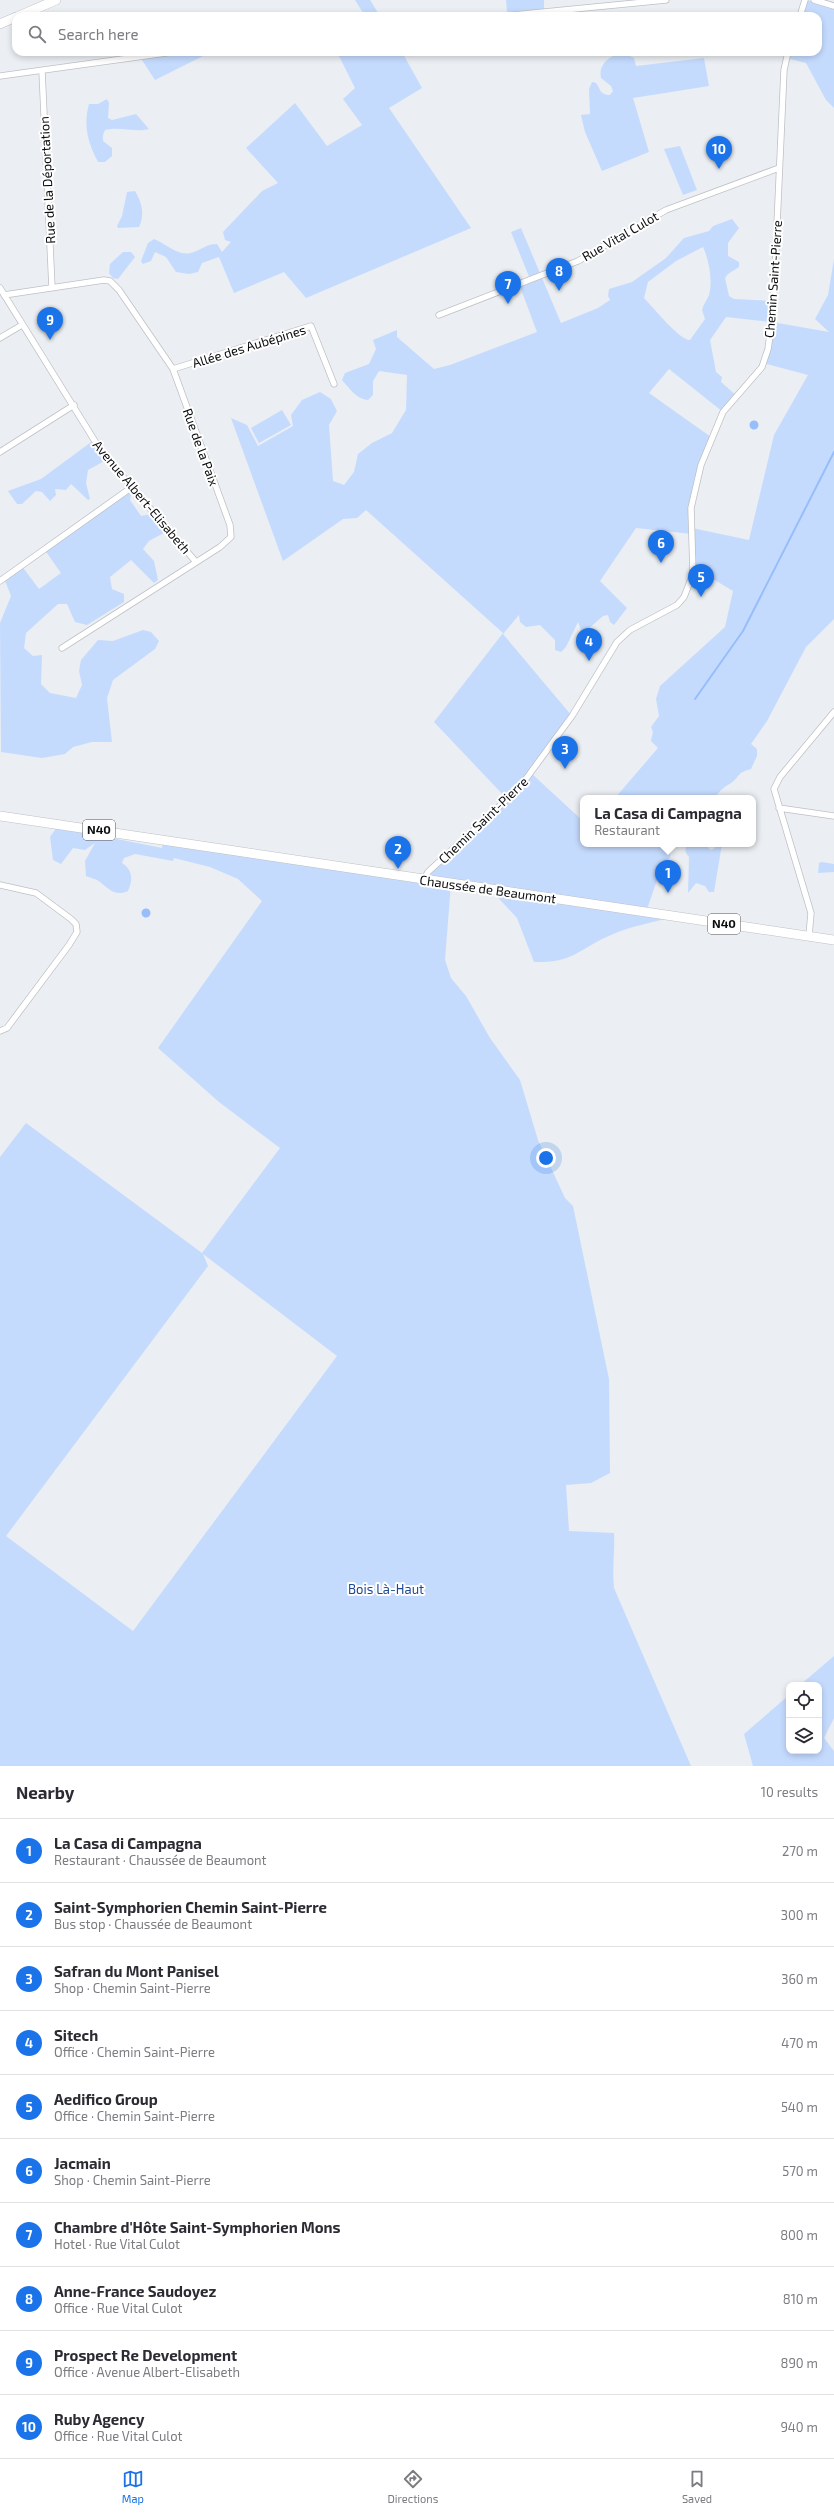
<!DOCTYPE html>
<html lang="en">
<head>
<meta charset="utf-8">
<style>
	:root { --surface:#fff; --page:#f7f7f7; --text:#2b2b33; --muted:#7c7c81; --line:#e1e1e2; --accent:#1a73e8 }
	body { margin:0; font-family:"Exo 2",sans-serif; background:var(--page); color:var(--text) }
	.controls { position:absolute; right:12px; bottom:12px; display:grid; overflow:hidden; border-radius:8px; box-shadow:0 2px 6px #0003 }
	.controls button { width:36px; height:36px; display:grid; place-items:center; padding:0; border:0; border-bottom:1px solid var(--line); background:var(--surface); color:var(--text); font:20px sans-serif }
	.you { position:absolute; left:546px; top:1158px; width:14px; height:14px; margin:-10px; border:3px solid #fff; border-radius:50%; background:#1a73e8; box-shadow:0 0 0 6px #1a73e833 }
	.badge { display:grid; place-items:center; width:26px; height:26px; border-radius:50%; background:var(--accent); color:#fff; font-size:13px; font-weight:700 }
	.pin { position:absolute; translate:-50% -33px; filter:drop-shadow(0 1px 2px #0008) }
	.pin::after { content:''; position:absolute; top:21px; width:14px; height:12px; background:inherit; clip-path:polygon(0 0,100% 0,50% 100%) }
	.popup { position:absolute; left:580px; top:795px; width:176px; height:52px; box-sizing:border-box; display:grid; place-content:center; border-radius:8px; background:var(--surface); filter:drop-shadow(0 1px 3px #0005); font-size:13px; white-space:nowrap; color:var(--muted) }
	.popup b { font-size:15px; color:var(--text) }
	.popup::after { content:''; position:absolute; left:50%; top:100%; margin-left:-8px; border:8px solid transparent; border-top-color:var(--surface) }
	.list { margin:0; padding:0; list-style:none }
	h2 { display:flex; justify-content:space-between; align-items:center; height:52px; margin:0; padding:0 16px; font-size:17px }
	h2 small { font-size:13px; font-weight:400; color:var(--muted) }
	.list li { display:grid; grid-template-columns:26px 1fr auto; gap:12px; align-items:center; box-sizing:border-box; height:64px; padding:0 16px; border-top:1px solid var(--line) }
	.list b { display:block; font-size:15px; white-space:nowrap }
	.list p { margin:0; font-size:13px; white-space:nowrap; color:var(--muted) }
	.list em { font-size:13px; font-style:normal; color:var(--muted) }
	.icon { flex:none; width:22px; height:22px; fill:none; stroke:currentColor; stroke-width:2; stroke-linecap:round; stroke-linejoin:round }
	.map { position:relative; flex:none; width:834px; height:1766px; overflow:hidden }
	.search { position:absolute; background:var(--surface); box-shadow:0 2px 6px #0003; left:12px; right:12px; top:12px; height:44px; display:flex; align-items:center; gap:10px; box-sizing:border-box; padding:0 14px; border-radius:12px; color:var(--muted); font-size:15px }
	.sheet { height:692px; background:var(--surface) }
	nav { display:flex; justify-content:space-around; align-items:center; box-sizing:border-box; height:56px; border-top:1px solid var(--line); background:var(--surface); font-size:11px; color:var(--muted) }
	nav a { display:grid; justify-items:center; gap:2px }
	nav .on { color:var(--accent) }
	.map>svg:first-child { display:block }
</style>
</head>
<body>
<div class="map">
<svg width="834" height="1766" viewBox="0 0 834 1766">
	<rect width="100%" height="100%" fill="#ebeef2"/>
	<path fill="#c5dbfe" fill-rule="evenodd" d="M355 0H370L380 16H365Z
		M506 0H544V9L507 12Z
		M805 0 834 6V108L826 100 806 63 786 58 788 52H818V16H800Z
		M173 52H211L155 80 140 57Z
		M337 52H402L422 88 389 108 471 228 306 298 284 272 234 293 219 257 202 263 198 272 189 274 176 272 166 257 155 252 151 261 143 264 141 261 148 243 154 239C167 244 179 258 194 252 202 249 207 244 217 244L222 252 231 242 225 240 223 232 262 191 278 183 246 148 295 103 327 146 362 125 343 99 355 88Z
		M623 53 634 58 636 66 704 58 709 86 633 98 649 152 602 171 585 132 581 115 590 114 589 89 592 82 596 83C601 90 600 95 610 95L613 91 611 86 601 78C598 64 610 55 623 53Z
		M107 99 109 103 108 118 112 120 136 114 149 129C135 133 120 126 105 130L103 135V141L112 148V156L105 162H98C88 143 83 126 89 104H98Z
		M680 146 697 190 683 195 664 149Z
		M135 191C142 203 145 214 139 227L118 228 117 226 122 216 127 192Z
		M732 219 739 228 728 243V256L739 262V267L728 274 725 278 729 296 734 299 773 301 772 322 829 332 815 319 828 295 834 259V619L806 647 767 721 751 744 757 749V756L751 769C736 773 741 776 731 783 723 788 720 790 715 798H615L658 748 651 741 653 732 651 727 659 716 656 699 660 686 725 627 733 591 693 567 692 534 636 528 600 581 627 608 614 625 610 622 608 615 603 616 587 630H581L578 622 566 647 561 652 555 650V640L540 625 526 627 520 622 519 615 503 634 572 716 531 773 583 821V844H671L670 858 663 863 646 912 676 916C655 922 631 926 611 935 578 949 575 963 534 962L517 918 490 889 451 883 445 960 451 978 466 996 490 1038 520 1080 538 1140 565 1198 573 1206 609 1379 610 1473 591 1483 566 1485 569 1531 614 1533C615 1553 612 1568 614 1588L691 1766H0V1157L26 1123 202 1253 280 1148 219 1102 158 1048 262 901 238 879 210 867 174 858 173 861 135 854 124 858 122 863C133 870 133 880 128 891 115 897 109 889 100 882 97 879 90 878 86 876L85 861 95 843 85 850 73 848 61 864 53 860 50 837 57 827 162 848 163 840 424 879 507 799 434 722 503 633 366 510 357 518 343 519 283 561 231 418 247 425 258 446 293 426 291 415 302 400 320 392 331 399 337 411 329 425 333 481 344 485 354 472 358 454 372 443 392 433 406 410 407 375 379 371 373 381V395L368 400C356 399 350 389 342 380L345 373 369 364 376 349 373 340 397 330V337L434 369 450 365 537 332 519 284 530 279 511 232 521 228 561 323 598 308 610 300 608 296 609 289 632 282 666 258 684 238 709 231 713 226ZM703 247C709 260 713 281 709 295 707 300 703 305 702 310L705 319 690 340C679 340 653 307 644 298L648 282 676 261ZM726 317 772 322 763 363 808 375 774 435 749 540 692 528 694 489 711 437 649 393 669 369 723 412 737 396 721 382 722 377 716 372 710 340ZM203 1254 337 1356 133 1631 6 1536 208 1266Z
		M123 252H131L135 257 118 279 113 278 109 273 110 264Z
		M282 410 291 425 259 443 251 428Z
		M94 440 108 459 88 470 86 483 90 499 88 500 71 484 66 490 55 489 56 495 50 501 42 492 36 491 22 504H17L8 491 41 479Z
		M132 487 130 500 141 516 155 513 169 530 149 541 143 549 154 561 158 580 154 583 131 560 110 577 112 589 124 594V602L87 625 75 622 67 604H58L26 633 24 648 33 656 42 655 41 684 50 693 76 698 82 685 79 671 81 660 98 640 113 641 143 630 151 632 159 641 155 649 113 680 107 698 112 742H92L73 747 65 754 42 758 1 752 0 623 11 596 4 578 21 565 39 589 61 573 44 549Z
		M688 844H704L711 850 715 848 716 844H722L714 892H709L705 886 696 883 688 893 689 857C685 852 684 850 688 844Z
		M822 862 834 864V872L818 873 819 863Z
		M834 1656V1718L824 1738 834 1751V1766H753L744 1734 789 1695V1751H819V1685H800Z"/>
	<path fill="#97bdfb" d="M749.5 425a4.5 4.5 0 1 1 9 0a4.5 4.5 0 1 1-9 0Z
		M141.5 913a4.5 4.5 0 1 1 9 0a4.5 4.5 0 1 1-9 0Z"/>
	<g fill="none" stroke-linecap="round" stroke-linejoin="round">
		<path stroke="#97bdfb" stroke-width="2" d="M695 699 743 631 834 452"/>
		<g stroke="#bec0c4" stroke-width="7">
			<path id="minor" d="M814 0 834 6
				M503 16 666 0
				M800 16 805 0
				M42 71 52 288
				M0 76 173 52
				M0 288 101 451 196 562
				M4 295 104 280 110 281 119 290 173 369 230 525 231 537 220 547 62 648
				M439 315 578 261 666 210 779 168
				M0 338 22 325
				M173 369 311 326 334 384
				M0 452 74 405
				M0 581 132 487
				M779 808 834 816
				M424 879 428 872 520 787 572 716 617 642 630 630 677 605 684 597 693 574 691 508 701 465 723 412 762 367 768 349 773 313 784 70 788 52
				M0 885 36 893 71 919 76 924 77 932 69 945 7 1028 0 1031
				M809 936 811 913 774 789 780 777 834 712"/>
		</g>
		<g stroke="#bec0c4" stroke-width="10">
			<path id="primary" d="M19 16 56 0
				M0 24 16 17
				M0 816 834 940"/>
		</g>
		<use href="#minor" stroke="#fff" stroke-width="5.5"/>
		<use href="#primary" stroke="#fff" stroke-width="9"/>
	</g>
	<g text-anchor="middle" stroke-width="4" stroke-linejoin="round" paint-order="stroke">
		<g fill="#fff" stroke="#545556" stroke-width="1">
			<rect x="83" y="820" width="32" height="20" rx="3"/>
			<rect x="708" y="914" width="32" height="20" rx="3"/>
		</g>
		<g font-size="12" font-weight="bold" fill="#0b0c0d">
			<text x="99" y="834">N40</text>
			<text x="724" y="928">N40</text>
		</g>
		<g font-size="13" fill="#0b0c0d" stroke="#fff">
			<text transform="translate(47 180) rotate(-93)" y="5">Rue de la Déportation</text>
			<text transform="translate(620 236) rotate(-30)" y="5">Rue Vital Culot</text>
			<text transform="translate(773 279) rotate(-86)" y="5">Chemin Saint-Pierre</text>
			<text transform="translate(249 346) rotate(-17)" y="5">Allée des Aubépines</text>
			<text transform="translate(201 447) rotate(70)" y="5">Rue de la Paix</text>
			<text transform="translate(142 497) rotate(50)" y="5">Avenue Albert-Elisabeth</text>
			<text transform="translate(483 820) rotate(-44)" y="5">Chemin Saint-Pierre</text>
			<text transform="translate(488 889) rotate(8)" y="5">Chaussée de Beaumont</text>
		</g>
		<g font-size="13" fill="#1d4991" stroke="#fff">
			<text x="386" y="1594">Bois Là-Haut</text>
		</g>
	</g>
</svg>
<div class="controls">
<button><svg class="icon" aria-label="locate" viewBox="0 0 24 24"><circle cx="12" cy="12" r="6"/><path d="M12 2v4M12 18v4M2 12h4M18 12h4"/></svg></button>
<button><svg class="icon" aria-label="layers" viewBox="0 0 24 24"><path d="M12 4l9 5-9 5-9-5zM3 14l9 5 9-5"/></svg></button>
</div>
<div class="you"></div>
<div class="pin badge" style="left:668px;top:893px">1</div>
<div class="popup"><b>La Casa di Campagna</b>Restaurant</div>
<div class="pin badge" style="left:398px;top:869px">2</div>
<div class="pin badge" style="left:565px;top:769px">3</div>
<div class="pin badge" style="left:589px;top:661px">4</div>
<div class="pin badge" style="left:701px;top:597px">5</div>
<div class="pin badge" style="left:661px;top:563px">6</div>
<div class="pin badge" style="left:508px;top:304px">7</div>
<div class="pin badge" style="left:559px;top:291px">8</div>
<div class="pin badge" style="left:50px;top:340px">9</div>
<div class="pin badge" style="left:719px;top:169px">10</div>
<div class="search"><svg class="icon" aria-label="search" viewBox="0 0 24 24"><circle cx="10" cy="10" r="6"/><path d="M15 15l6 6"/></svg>Search here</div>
</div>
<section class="sheet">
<h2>Nearby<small>10 results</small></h2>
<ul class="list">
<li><span class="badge">1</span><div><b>La Casa di Campagna</b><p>Restaurant · Chaussée de Beaumont</p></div><em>270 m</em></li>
<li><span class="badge">2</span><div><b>Saint-Symphorien Chemin Saint-Pierre</b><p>Bus stop · Chaussée de Beaumont</p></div><em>300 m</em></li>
<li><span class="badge">3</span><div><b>Safran du Mont Panisel</b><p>Shop · Chemin Saint-Pierre</p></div><em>360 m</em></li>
<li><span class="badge">4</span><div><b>Sitech</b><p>Office · Chemin Saint-Pierre</p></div><em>470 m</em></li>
<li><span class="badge">5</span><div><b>Aedifico Group</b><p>Office · Chemin Saint-Pierre</p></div><em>540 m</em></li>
<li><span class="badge">6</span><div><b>Jacmain</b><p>Shop · Chemin Saint-Pierre</p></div><em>570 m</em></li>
<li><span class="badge">7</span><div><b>Chambre d'Hôte Saint-Symphorien Mons</b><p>Hotel · Rue Vital Culot</p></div><em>800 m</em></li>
<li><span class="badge">8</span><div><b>Anne-France Saudoyez</b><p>Office · Rue Vital Culot</p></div><em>810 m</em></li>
<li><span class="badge">9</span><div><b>Prospect Re Development</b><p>Office · Avenue Albert-Elisabeth</p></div><em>890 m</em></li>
<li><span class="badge">10</span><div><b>Ruby Agency</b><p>Office · Rue Vital Culot</p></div><em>940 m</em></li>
</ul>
</section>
<nav>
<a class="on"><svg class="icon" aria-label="map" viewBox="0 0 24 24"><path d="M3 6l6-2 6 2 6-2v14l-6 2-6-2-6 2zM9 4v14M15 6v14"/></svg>Map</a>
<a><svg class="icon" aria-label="directions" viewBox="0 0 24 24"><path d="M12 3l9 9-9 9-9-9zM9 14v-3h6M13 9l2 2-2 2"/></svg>Directions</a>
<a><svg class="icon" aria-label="saved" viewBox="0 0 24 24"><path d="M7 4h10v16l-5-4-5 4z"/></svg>Saved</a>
</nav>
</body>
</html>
